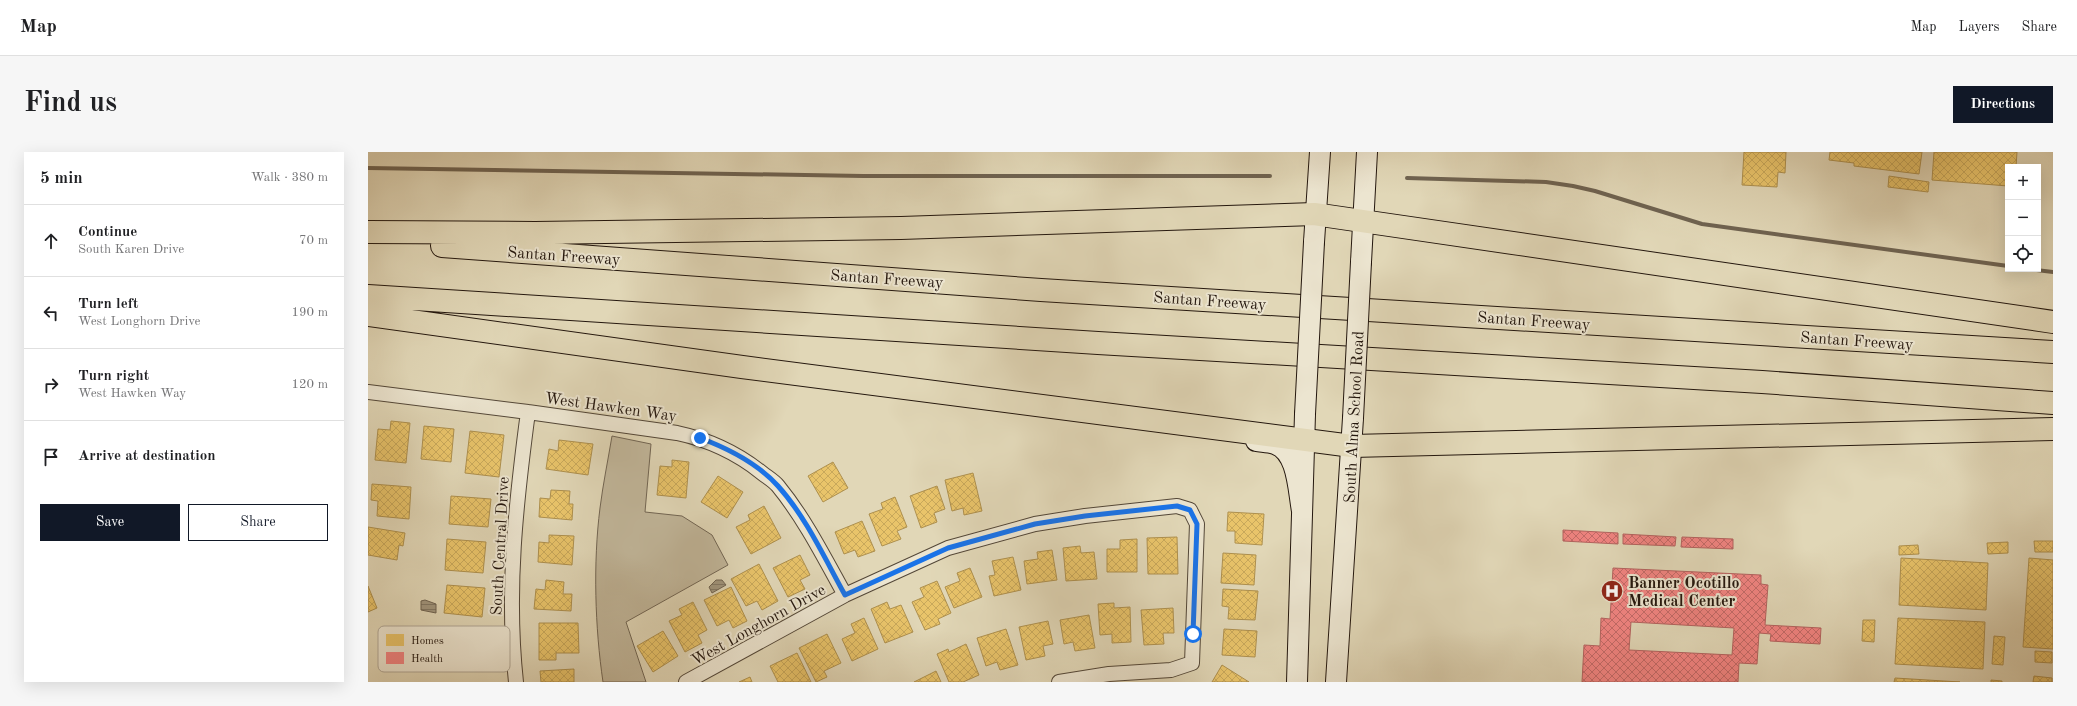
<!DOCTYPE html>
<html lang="en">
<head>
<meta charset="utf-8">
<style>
	:root { --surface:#fff; --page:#f6f6f6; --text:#202124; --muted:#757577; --line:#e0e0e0; --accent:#111827 }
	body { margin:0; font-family:"Old Standard TT",serif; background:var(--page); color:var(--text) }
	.controls { position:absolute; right:12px; top:12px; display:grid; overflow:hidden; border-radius:0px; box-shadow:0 4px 16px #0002 }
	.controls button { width:36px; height:36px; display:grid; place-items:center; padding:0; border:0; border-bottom:1px solid var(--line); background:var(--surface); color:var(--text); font:20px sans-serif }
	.stop { position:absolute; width:12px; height:12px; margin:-9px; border:3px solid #1a73e8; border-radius:50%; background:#fff }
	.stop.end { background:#1a73e8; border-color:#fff; box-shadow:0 1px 4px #0008 }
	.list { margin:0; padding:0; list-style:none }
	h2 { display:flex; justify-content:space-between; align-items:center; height:52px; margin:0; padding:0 16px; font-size:17px }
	h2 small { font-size:13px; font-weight:400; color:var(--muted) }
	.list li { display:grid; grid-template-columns:26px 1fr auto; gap:12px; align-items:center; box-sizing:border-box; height:72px; padding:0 16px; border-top:1px solid var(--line) }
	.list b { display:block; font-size:15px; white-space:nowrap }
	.list p { margin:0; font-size:13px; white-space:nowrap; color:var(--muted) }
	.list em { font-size:13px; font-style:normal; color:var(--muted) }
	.actions { display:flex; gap:8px; padding:12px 16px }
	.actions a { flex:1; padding:9px 0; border:1px solid var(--accent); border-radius:0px; text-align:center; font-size:14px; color:var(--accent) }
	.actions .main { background:var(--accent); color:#fff }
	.icon { flex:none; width:22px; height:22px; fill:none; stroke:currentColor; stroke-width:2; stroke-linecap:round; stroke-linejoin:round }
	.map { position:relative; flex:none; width:1685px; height:530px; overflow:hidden; border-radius:0px }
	header { display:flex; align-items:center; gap:24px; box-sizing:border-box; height:56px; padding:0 20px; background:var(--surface); border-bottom:1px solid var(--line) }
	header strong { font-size:19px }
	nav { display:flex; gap:22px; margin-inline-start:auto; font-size:14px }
	.intro { display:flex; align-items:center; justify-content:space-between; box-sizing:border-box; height:96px; padding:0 24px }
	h1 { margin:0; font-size:28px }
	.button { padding:10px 18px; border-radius:0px; background:var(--accent); color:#fff; font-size:14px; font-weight:700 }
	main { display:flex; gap:24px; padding:0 24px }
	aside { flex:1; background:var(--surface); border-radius:0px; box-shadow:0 4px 16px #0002 }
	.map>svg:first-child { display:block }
</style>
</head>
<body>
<header>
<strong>Map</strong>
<nav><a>Map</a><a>Layers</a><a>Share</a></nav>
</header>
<div class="intro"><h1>Find us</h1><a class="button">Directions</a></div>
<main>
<aside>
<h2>5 min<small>Walk · 380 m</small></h2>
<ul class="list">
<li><svg class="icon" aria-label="ahead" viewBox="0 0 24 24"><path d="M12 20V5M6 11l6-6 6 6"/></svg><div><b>Continue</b><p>South Karen Drive</p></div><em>70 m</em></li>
<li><svg class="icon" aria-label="left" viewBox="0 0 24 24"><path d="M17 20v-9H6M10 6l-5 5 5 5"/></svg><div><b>Turn left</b><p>West Longhorn Drive</p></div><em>190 m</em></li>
<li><svg class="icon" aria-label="right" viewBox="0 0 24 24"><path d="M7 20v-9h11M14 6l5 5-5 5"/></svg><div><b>Turn right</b><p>West Hawken Way</p></div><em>120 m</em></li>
<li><svg class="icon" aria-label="arrive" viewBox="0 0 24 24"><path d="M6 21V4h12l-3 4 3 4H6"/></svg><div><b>Arrive at destination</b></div></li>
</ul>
<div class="actions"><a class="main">Save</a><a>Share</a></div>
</aside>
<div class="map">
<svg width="1685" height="530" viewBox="0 0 1685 530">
	<defs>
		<pattern id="water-rules" width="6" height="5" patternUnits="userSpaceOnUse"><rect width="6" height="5" fill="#a1967e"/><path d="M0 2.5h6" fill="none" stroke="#837966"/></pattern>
		<pattern id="homes-cross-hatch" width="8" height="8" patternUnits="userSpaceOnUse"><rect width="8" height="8" fill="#e9c46a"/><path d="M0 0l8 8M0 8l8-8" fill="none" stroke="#c8a85b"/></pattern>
		<pattern id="health-cross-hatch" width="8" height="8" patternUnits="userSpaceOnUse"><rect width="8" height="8" fill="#f28482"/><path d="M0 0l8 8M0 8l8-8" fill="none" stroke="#c46b69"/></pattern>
	</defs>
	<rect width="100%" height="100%" fill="#e1d7b7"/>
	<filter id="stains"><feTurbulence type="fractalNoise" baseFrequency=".005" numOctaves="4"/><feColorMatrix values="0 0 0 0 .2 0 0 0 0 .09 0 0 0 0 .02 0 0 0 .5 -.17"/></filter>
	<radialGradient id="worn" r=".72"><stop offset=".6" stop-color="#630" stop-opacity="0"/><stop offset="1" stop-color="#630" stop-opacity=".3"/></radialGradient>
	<path fill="#c1b69a" stroke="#726654" d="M244 284 283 292 277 360 314 364 344 383 360 413 258 470 278 530H235C227 476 225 411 232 356 235 332 240 308 244 284Z"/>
	<path fill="url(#water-rules)" stroke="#6f6351" d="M348 428H354L358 433 344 441 341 435Z
		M57 448 68 452V461L53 458V449Z"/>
	<path fill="url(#homes-cross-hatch)" stroke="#ae904e" d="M1376 0H1418L1417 21 1410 20 1409 35 1374 33Z
		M1462 0H1554L1551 22 1486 14V11L1461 8Z
		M1566 0H1649L1648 15H1640V34L1564 28Z
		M1521 24 1561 30 1560 40 1520 35Z
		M23 269 42 271 38 311 7 308 10 277 22 278Z
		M56 274 86 277 83 310 53 307Z
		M102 279 136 283 131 325 97 321Z
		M191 288 225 292 220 323 178 317 181 297 190 299Z
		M304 308 321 310 318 346 289 343 292 314 304 315Z
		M465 310 480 336 455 350 440 324Z
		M605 321 614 359 596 363 595 356 584 359 577 328Z
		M350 324 375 340 359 366 333 350Z
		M4 332 43 335 41 367 9 364 10 349 3 348Z
		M569 334 577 357 566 361 569 370 553 376 542 344Z
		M183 338 202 339 201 352H205L204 368 171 365 172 346 182 347Z
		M83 344 123 347 120 375 81 372Z
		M527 345 539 375 529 379 533 387 514 394 501 362 515 357 513 351Z
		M396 354 413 386 383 402 368 375 382 368 380 363Z
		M860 360 896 362 894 393 867 391V379H859Z
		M494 369 507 399 490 405 487 398 476 402 467 380Z
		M0 375 37 381 35 394 31 393 29 408 0 403Z
		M181 383 206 384 204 413 170 410 171 390 181 391Z
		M809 385 810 422H780L779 386Z
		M79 387 118 390 115 421 77 418Z
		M769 387V420H739V397H752V388Z
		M1666 389H1685V400H1667Z
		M1640 390V401L1620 402 1619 391Z
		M1550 393 1551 402 1531 403V394Z
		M712 394 713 401 726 400 729 427 698 429 695 396Z
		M684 398 689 428 659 432 656 409 670 407 669 400Z
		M855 401 888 403 886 433 853 431Z
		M432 403 442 423 432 428 437 437 420 445 405 416Z
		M645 405 653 438 626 444 621 424 627 423 624 409Z
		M1533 406 1620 411 1618 458 1531 453Z
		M1661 406 1685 408V497L1655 495Z
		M391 412 410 449 394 458 389 449 378 454 363 427Z
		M602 416 614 445 586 456 577 435 592 429 589 421Z
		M178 428 196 430 195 442H204L203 459 166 457 168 437 177 438Z
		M569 429 583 461 570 467 572 472 557 478 544 450 556 445 552 436Z
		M79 433 117 436 114 465 76 461Z
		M0 434 9 456 0 460Z
		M363 435 379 469 365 476 361 468 349 474 336 448Z
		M855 437 890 439 887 468 860 467 861 455 854 454Z
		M325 450 339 478 330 483 334 491 317 500 301 469 314 463 311 457Z
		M519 450 522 457 533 453 545 480 517 491 503 457Z
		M746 451V456L762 455 763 490 744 491V482L732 483 730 452Z
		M805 456 806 481H795L796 492 776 493 773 458Z
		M721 463 727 496 707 499 705 490 696 492 692 468Z
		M496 466 510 497 484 509 474 487 487 481 483 472Z
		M1530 466 1617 470 1615 517 1527 512Z
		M1495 468H1507L1506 490 1494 489Z
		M680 469 685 492 675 494 677 504 658 508 651 475Z
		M171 471H210L211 501H188V508H171Z
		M638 477 650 513 632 518 629 510 618 514 609 486Z
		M856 477 889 479 887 505 854 503Z
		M295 479 310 504 285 520 269 494Z
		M459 482 473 511 456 519 459 525 448 530 431 496Z
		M1626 484 1637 485 1635 513 1624 512Z
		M598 492 611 523 595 530H581L569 502 580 497 581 500Z
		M1667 499 1684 500V511L1667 510Z
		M429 501 443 530H410L402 514Z
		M854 513 881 530H844Z
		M206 517V530H173L172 519Z
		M568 519 573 530H546Z
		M1666 524 1684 526V530H1665Z
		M382 525 384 530H371Z
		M1527 526 1592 530H1526Z
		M1623 528 1634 529V530H1623Z"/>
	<path fill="url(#health-cross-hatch)" stroke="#b4635f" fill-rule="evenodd" d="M1195 378 1250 381V392L1195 389Z
		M1255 382 1308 385 1307 394 1255 392Z
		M1314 385 1365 387V397L1313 395Z
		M1245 416 1393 423V432L1400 433 1397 473 1453 476 1452 492 1402 489 1403 482 1391 481 1389 512 1371 511 1370 530H1214L1216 493 1232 494 1233 466 1242 467ZM1263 470 1366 476 1364 503 1261 498Z"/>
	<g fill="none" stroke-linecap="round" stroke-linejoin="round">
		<path stroke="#6f6351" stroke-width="4" d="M0 16 495 24H902
			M1039 26 1178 30 1205 34 1227 39 1334 72 1640 114
			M1659 117 1685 120"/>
		<g stroke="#534738" stroke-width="16">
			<path id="minor" d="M0 240 160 260 309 281C342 288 368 300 394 321 399 325 406 329 410 334 437 367 457 407 477 443
				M148 530C138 439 148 350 160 260
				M318 530 477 443 580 396 667 372 717 364 809 354 822 358 829 372 824 511 803 518 741 522 691 530"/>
		</g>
		<g stroke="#24170e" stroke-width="22">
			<path id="secondary" d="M946 90 952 0
				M993 110 999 0
				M888 289C894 290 901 290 907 292 930 300 930 338 934 359
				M929 530 937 262
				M968 530 985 266"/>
		</g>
		<g stroke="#24170e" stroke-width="24">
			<path id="motorway" d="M0 80 167 81 533 76 946 62 1685 170
				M74 94 673 138 1685 200
				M0 144 730 191 1394 230 1685 251
				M0 163 374 215 984 294 1685 277"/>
		</g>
		<use href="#minor" stroke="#ece5d0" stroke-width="14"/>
		<use href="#secondary" stroke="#ece5d0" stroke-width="20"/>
		<use href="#motorway" stroke="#e1d7b7" stroke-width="22"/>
		<g stroke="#24170e" stroke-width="22" stroke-linecap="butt">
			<path id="secondary-bridge" d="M937 262 946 90
				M985 266 993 110"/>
		</g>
		<use href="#secondary-bridge" stroke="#ece5d0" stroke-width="20"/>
	</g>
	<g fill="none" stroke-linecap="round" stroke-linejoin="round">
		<path stroke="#1a73e8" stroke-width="5" d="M332 286C359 296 390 312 410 334 438 365 457 407 477 443L580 396 667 372 717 364 809 354 822 358 829 372 825 482"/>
	</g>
	<defs>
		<g id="hospital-disc" transform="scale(1.15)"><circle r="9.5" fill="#8f2418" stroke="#ece5d0"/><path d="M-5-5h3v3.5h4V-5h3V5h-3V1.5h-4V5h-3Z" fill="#fff"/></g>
	</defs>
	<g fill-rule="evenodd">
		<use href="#hospital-disc" x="1244" y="439"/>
	</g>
	<g text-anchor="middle" stroke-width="4" stroke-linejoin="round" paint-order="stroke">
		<g font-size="16" fill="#24170e" stroke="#ece5d0">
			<text transform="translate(196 103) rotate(4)" y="6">Santan Freeway</text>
			<text transform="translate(519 126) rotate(4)" y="6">Santan Freeway</text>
			<text transform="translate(842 148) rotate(4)" y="6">Santan Freeway</text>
			<text transform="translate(1166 168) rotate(4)" y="6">Santan Freeway</text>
			<text transform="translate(1489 188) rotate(4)" y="6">Santan Freeway</text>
			<text transform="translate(243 254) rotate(8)" y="6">West Hawken Way</text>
			<text transform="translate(985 265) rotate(-87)" y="6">South Alma School Road</text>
			<text transform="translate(131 394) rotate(-87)" y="6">South Central Drive</text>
			<text transform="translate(390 472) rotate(-29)" y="6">West Longhorn Drive</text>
		</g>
		<g font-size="16" font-weight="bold" fill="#24170e" stroke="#ece5d0" text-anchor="start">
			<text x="1260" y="436">Banner Ocotillo<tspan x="1260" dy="18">Medical Center</tspan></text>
		</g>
	</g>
	<rect x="10" y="474" width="132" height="46" rx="6" fill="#ece5d0" stroke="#b0a796" stroke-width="1"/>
	<rect x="18" y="482" width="18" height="12" fill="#e9c46a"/>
	<rect x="18" y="500" width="18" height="12" fill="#f28482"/>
	<g font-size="11" fill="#24170e">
		<text x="43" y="492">Homes</text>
		<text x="43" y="510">Health</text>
	</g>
	<rect width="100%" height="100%" filter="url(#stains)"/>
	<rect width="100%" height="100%" fill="url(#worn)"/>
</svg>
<div class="controls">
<button>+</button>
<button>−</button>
<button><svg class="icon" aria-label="locate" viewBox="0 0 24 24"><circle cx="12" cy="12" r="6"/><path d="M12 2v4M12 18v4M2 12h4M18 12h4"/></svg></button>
</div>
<div class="stop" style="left:825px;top:482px"></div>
<div class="stop end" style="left:332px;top:286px"></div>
</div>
</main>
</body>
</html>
